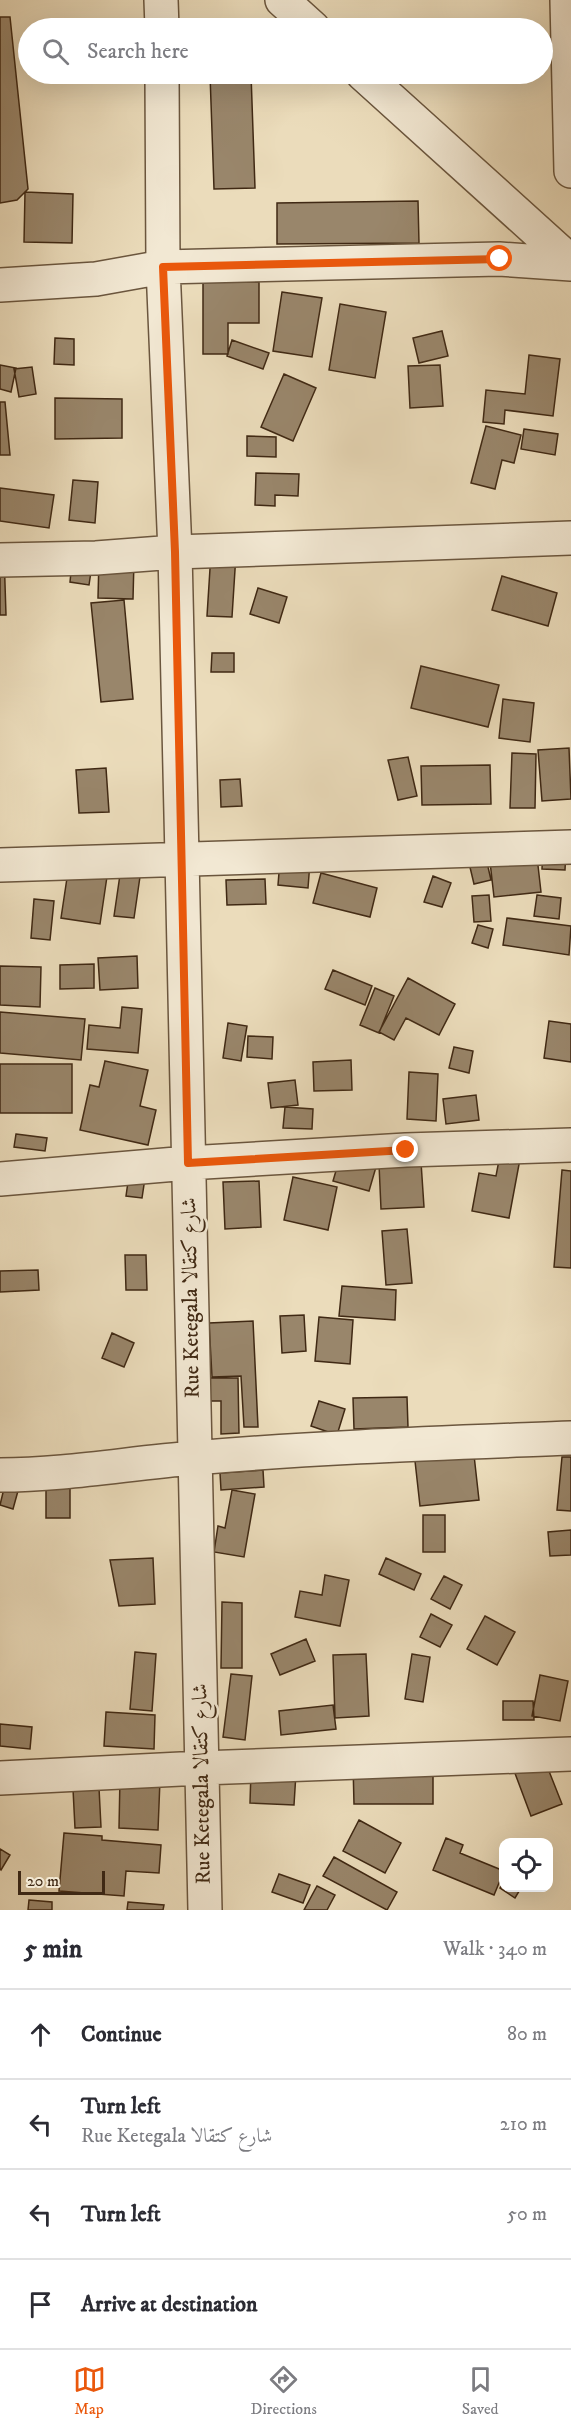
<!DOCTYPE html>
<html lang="en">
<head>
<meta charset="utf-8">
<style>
	:root { --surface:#fff; --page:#f2f2f3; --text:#2b2b33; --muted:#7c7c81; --line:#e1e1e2; --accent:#ea580c }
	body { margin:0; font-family:"IM FELL DW Pica",Amiri,serif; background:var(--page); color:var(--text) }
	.controls { position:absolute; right:18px; bottom:18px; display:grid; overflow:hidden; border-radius:12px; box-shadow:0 6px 24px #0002 }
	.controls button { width:54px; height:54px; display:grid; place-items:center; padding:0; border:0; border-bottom:2px solid var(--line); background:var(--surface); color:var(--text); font:30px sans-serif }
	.scale { position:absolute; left:18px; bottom:15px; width:87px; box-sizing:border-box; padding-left:6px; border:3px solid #402914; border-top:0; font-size:16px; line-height:21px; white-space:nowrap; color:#402914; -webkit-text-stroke:4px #f2e8d3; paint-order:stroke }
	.stop { position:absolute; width:18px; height:18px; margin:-14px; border:4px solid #ea580c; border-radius:50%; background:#fff }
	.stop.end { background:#ea580c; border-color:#fff; box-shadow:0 2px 6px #0008 }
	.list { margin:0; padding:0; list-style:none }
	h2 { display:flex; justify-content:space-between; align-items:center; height:78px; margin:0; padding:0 24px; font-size:26px }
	h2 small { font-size:20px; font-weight:400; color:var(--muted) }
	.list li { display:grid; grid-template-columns:39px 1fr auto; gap:18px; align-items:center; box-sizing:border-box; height:90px; padding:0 24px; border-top:2px solid var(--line) }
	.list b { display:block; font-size:22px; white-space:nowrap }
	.list p { margin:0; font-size:20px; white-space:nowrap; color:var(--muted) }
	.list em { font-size:20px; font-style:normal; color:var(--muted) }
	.icon { flex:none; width:33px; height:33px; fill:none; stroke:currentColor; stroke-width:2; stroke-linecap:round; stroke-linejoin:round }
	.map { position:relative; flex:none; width:571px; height:1910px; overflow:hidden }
	.search { position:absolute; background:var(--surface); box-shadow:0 6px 24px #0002; left:18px; right:18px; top:18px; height:66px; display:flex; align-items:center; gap:15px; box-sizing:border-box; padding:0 21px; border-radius:33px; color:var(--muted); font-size:22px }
	.sheet { height:438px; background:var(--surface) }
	nav { display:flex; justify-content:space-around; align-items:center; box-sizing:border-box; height:84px; border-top:2px solid var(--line); background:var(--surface); font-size:16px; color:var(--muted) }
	nav a { display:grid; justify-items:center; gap:3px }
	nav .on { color:var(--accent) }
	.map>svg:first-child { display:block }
</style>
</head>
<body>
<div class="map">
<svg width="571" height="1910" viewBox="0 0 571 1910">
	<rect width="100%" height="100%" fill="#ebdcbb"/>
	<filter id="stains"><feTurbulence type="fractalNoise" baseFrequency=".00333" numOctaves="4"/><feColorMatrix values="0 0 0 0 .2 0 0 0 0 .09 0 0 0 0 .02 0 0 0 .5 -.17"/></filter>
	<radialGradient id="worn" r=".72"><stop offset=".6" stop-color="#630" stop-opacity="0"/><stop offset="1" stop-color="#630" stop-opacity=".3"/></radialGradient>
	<path fill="#99866b" stroke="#402914" stroke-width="1.5" d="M0 17H10L28 189 17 200 0 203Z
		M210 74H251L255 188 214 189Z
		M25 192 73 194 72 243 24 242Z
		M418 201 419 243 277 244V203Z
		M203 282H259V323H228V354H203Z
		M282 292 322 298 312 357 273 351Z
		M340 304 386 312 375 378 329 370Z
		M442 331 448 356 419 363 413 338Z
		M55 338 74 339V365L54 364Z
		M232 340 269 353 263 369 227 356Z
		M529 355 560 359 553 416 505 410 504 424 483 422 486 390 525 394Z
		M0 365 16 368 11 392 0 389Z
		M440 365 443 406 410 408 408 366Z
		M32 367 36 394 19 397 14 369Z
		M284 374 316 388 293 441 261 427Z
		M55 398 122 399V438L55 439Z
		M0 402H5L10 455H0Z
		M486 426 521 435 514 463 502 460 495 489 471 483Z
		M524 429 558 434 555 455 521 449Z
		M247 436 276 437V457L247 456Z
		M256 473 299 474 298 496 275 495V506L255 505Z
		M73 480 98 482 95 523 69 520Z
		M0 488 54 495 49 528 0 521Z
		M0 553H4L6 615H0Z
		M211 553 236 554 232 617 207 616Z
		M99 559 134 560 133 599 98 598Z
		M72 562 92 565 89 585 70 582Z
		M502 576 557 593 548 626 492 610Z
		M258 588 287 597 279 623 250 614Z
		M124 600 133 699 101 702 91 603Z
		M212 653H234V672H211Z
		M421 666 499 685 488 727 411 708Z
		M503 699 534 703 530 742 499 738Z
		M569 748 571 799 542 801 538 750Z
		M512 753 536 754 535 808H510Z
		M408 757 417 796 398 800 388 760Z
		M490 765 491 804 422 805 421 766Z
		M106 768 109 812 79 813 76 770Z
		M240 779 242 806 221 807 220 780Z
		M536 848 541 892 494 897 489 853Z
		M543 848 566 849 565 870 542 869Z
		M70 858 109 863 100 924 61 918Z
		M486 858 491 880 474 884 469 863Z
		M280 860 310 862 308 888 278 885Z
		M122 861 142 863 134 918 114 916Z
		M321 873 377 888 370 917 313 903Z
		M433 876 451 883 442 907 424 902Z
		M265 879 266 904 227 905 226 880Z
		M489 895 491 921 474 922 472 896Z
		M537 895 561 898 559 919 534 916Z
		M34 899 54 901 50 940 31 938Z
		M507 918 571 926 569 955 503 945Z
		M478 925 493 929 488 948 472 943Z
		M137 956 138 988 100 990 98 958Z
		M94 964V988L60 989V965Z
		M0 966 41 967 40 1007 0 1005Z
		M333 970 372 986 365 1005 325 989Z
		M408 978 455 1004 439 1035 406 1018 394 1040 379 1032Z
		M375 988 394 996 379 1033 360 1025Z
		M122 1007 142 1009 138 1053 87 1049 89 1025 120 1028Z
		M0 1012 85 1019 81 1060 0 1053Z
		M549 1021 571 1024V1062L544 1058Z
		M228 1023 247 1026 241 1061 223 1058Z
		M248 1036 273 1037 272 1059 247 1057Z
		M454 1047 473 1051 469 1073 449 1068Z
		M351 1060 352 1090 314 1091 313 1062Z
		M105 1061 148 1070 140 1106 156 1110 148 1145 80 1130 90 1085 99 1087Z
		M0 1064H72V1113H0Z
		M409 1072 438 1074 436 1121 407 1119Z
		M295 1080 298 1105 271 1108 268 1083Z
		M476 1095 479 1120 446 1124 443 1099Z
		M285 1107 313 1109 312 1129 283 1128Z
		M16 1134 47 1138 45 1151 14 1147Z
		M500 1155 520 1159 509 1218 472 1211 479 1173 496 1176Z
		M340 1157 376 1167 369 1191 333 1181Z
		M421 1162 424 1207 381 1209 379 1164Z
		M562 1170 571 1171V1268L554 1267Z
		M129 1175 145 1178 142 1198 126 1196Z
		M293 1177 337 1187 328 1230 284 1220Z
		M259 1181 261 1227 225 1229 223 1182Z
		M407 1229 412 1283 386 1285 382 1231Z
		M125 1255H146L147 1290H126Z
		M38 1270 39 1290 0 1292V1271Z
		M342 1286 396 1290 395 1320 339 1316Z
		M304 1315 306 1351 282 1353 280 1316Z
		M319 1317 353 1320 350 1364 315 1361Z
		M253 1321 258 1427H244L241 1376 212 1377 209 1323Z
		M112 1333 134 1343 124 1367 102 1358Z
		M209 1378H238L239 1433 221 1434V1401H209Z
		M407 1397 408 1427 354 1429 353 1398Z
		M319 1401 345 1409 337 1435 311 1426Z
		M474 1455 479 1500 420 1506 415 1461Z
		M562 1457H571V1511L557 1510Z
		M263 1470 264 1487 221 1490 220 1473Z
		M7 1476 21 1480 13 1509 0 1505Z
		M46 1477H70V1518H46Z
		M232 1490 255 1494 244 1557 214 1552 218 1526 225 1528Z
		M423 1515H445V1552H423Z
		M571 1530V1555L550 1556 548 1532Z
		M153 1558 155 1604 119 1606 110 1560Z
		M386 1558 421 1574 414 1590 379 1574Z
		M325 1575 349 1580 340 1626 295 1617 300 1591 322 1595Z
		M444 1576 462 1585 450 1609 431 1599Z
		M222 1602 242 1603V1668H221Z
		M431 1614 452 1625 440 1647 420 1637Z
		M485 1616 515 1632 497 1665 467 1649Z
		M306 1639 315 1661 280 1675 271 1654Z
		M135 1652 156 1654 152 1711 130 1709Z
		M366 1654 369 1716 335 1718 333 1655Z
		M412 1654 430 1657 423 1702 405 1699Z
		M231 1674 252 1676 245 1740 223 1737Z
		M540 1675 568 1681 560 1721 532 1716Z
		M503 1701H533L534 1720H503Z
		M333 1705 336 1729 281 1735 279 1711Z
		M106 1712 155 1715 154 1749 104 1746Z
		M0 1724 32 1727 30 1749 0 1746Z
		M543 1756 562 1804 531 1816 513 1768Z
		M433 1763V1804H354L353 1764Z
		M251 1771 296 1773 294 1805 250 1803Z
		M120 1778 160 1780 158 1830 119 1828Z
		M99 1788 101 1827 75 1828 73 1789Z
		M359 1820 401 1843 385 1873 343 1851Z
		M64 1833 102 1836V1840L161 1845 159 1873 126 1871 124 1896 59 1891Z
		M446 1838 463 1845 460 1853 504 1871 494 1895 433 1870Z
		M0 1849 10 1855 1 1870 0 1869Z
		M334 1857 397 1892 387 1910 323 1876Z
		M279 1874 310 1885 303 1903 272 1892Z
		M504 1882V1888H521L515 1898 500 1888Z
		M317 1886 335 1895 327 1910H304Z
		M29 1900 52 1902V1910H28Z
		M128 1902 164 1905 163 1910H127Z"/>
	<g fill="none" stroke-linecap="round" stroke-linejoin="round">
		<g stroke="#6b563e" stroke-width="36">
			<path id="minor" d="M161 0 162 28
				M282 0 313 28
				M567 0 571 171
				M162 74 163 267 175 552 182 858 205 1910
				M363 74 571 262
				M0 285 96 279 163 267 499 259 571 264
				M0 560 96 558 175 552 571 538
				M0 865 571 847
				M0 1179 188 1163 406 1150 571 1145
				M0 1475C65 1475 130 1463 194 1458 320 1447 445 1443 571 1438
				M0 1778 201 1768 571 1754"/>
		</g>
		<use href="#minor" stroke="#f2e8d3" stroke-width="33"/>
	</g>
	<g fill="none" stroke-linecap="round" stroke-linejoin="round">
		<path stroke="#ea580c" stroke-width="8" d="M406 1150 188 1163 175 552 163 267 500 259"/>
	</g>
	<g text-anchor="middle" stroke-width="5" stroke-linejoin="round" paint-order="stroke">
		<g font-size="21" fill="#402914" stroke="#f2e8d3">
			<text transform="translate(190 1298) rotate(-91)" y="7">Rue Ketegala شارع كتقالا</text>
			<text transform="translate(201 1784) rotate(-91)" y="7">Rue Ketegala شارع كتقالا</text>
		</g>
	</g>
	<rect width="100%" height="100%" filter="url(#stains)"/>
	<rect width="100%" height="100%" fill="url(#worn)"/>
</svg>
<div class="controls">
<button><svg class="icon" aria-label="locate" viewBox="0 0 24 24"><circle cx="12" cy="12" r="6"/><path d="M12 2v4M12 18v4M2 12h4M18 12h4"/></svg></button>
</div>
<div class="scale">20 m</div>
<div class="stop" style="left:500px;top:259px"></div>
<div class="stop end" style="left:406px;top:1150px"></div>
<div class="search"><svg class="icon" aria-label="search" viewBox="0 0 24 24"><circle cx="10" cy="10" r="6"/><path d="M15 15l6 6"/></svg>Search here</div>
</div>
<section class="sheet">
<h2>5 min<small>Walk · 340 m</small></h2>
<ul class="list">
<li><svg class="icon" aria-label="ahead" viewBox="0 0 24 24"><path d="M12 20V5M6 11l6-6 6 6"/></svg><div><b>Continue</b></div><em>80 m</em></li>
<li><svg class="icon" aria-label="left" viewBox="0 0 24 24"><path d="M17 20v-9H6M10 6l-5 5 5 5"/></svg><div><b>Turn left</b><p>Rue Ketegala شارع كتقالا</p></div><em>210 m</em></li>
<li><svg class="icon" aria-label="left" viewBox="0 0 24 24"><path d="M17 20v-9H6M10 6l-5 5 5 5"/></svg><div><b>Turn left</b></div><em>50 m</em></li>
<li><svg class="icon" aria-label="arrive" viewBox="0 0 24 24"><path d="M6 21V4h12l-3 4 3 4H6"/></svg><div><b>Arrive at destination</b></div></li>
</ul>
</section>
<nav>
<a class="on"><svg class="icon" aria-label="map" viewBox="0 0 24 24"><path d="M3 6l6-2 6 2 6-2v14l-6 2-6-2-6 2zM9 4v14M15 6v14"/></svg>Map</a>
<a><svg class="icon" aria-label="directions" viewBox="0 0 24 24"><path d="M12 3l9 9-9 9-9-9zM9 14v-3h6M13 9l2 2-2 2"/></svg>Directions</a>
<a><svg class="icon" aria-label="saved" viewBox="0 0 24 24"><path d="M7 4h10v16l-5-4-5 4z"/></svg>Saved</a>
</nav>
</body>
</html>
